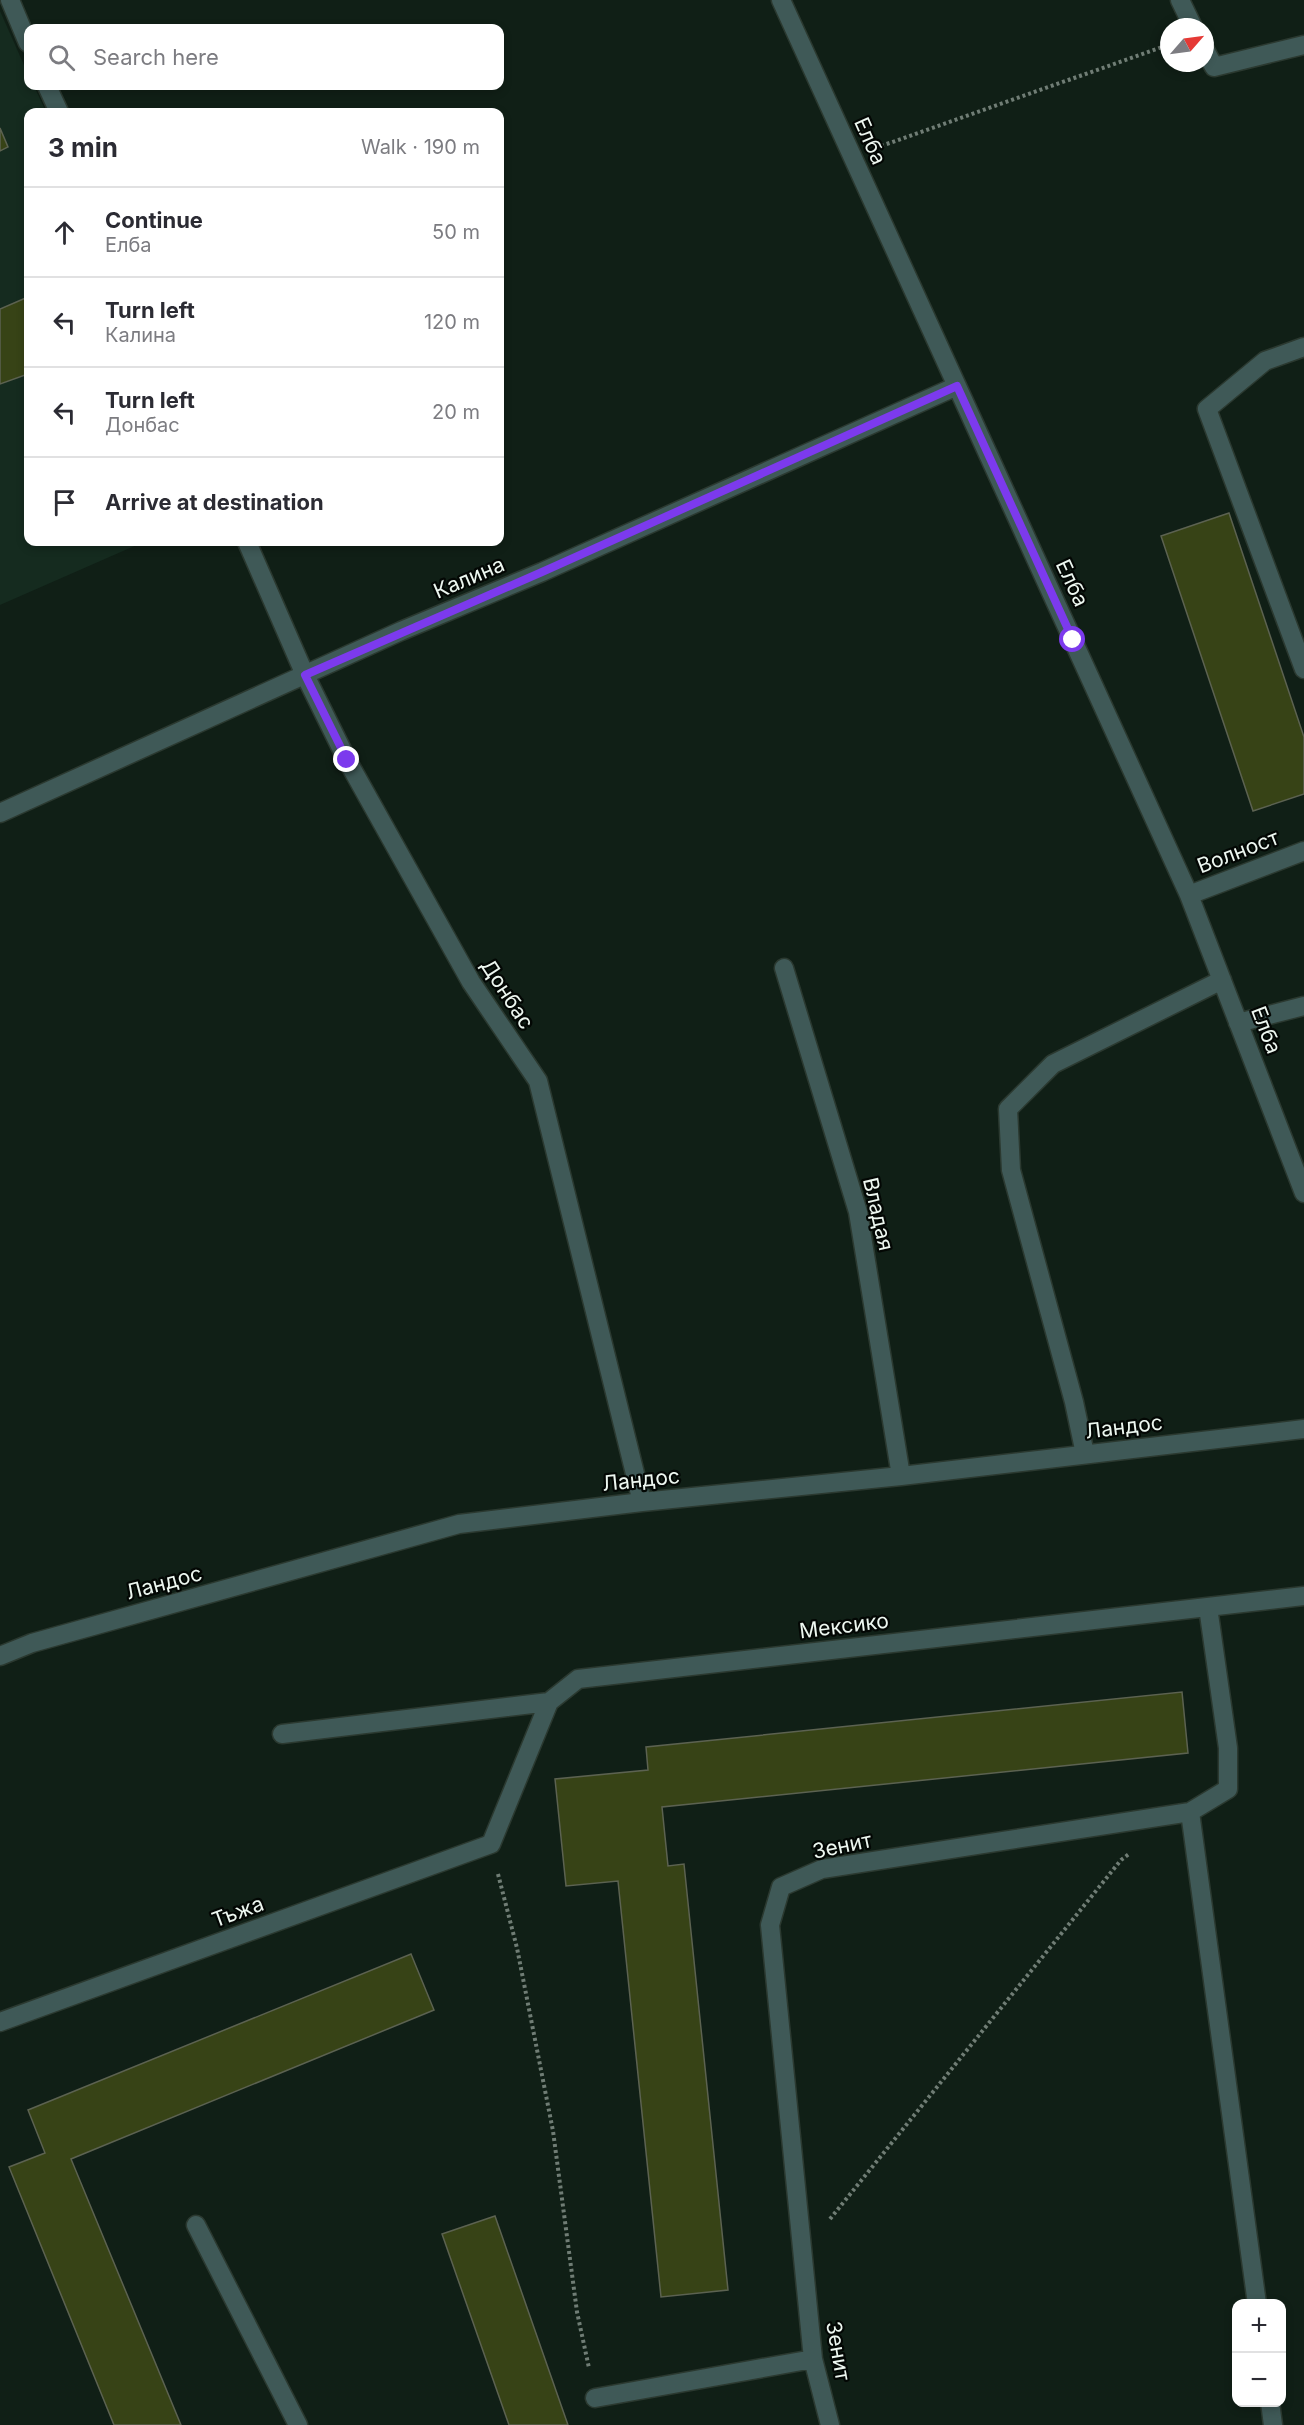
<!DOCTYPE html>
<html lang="en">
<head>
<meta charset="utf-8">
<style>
	:root { --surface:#fff; --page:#f7f7f7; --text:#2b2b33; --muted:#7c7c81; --line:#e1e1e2 }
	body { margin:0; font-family:Inter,sans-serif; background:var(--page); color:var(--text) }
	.controls { position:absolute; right:18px; bottom:18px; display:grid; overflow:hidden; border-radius:12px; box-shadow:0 3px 9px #0003 }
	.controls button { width:54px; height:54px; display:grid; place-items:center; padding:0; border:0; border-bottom:2px solid var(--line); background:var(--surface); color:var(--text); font:30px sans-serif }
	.compass { position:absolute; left:1160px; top:18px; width:54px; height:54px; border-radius:50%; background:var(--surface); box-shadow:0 3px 9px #0003; rotate:62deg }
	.stop { position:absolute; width:18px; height:18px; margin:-14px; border:4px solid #7c3aed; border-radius:50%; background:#fff }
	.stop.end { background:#7c3aed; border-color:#fff; box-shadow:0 2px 6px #0008 }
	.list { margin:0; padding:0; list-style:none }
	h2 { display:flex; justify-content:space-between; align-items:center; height:78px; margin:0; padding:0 24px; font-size:26px }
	h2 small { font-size:20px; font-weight:400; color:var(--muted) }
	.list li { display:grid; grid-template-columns:39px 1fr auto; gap:18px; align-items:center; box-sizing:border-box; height:90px; padding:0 24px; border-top:2px solid var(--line) }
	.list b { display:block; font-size:22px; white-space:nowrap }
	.list p { margin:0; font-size:20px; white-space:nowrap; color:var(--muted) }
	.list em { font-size:20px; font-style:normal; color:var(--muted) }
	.icon { flex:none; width:33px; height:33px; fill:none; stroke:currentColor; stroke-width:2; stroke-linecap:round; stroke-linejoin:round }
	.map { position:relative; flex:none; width:1304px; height:2425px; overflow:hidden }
	.search { position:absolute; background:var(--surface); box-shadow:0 3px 9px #0003; left:24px; top:24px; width:480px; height:66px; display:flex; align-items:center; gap:15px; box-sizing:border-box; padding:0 21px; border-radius:12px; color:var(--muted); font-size:22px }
	.panel { position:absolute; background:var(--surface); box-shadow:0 3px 9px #0003; left:24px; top:108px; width:480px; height:438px; border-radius:12px }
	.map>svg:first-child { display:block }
</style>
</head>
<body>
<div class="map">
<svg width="1304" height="2425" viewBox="0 0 1304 2425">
	<rect width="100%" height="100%" fill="#101f16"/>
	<path fill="#152b1f" d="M0 11 28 74V86H34L46 112H28V542H140L139 544 0 605Z"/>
	<path fill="#374316" stroke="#5c6251" stroke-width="1.5" d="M0 128 8 147 0 151Z
		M28 297V374L0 384V309Z
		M1229 513 1304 737V794L1253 811 1161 536Z
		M1182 1692 1188 1753 662 1807 668 1866 684 1864 728 2290 661 2297 618 1881 566 1886 555 1779 648 1770 646 1747Z
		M411 1954 434 2010 71 2159 181 2425H114L9 2167 45 2153 28 2110Z
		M495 2216 568 2425H509L442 2234Z"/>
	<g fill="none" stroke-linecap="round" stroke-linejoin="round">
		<g stroke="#2b3930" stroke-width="21">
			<path id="minor" d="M10 0 28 43
				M781 0 1189 895 1304 1193
				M1180 0 1193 27
				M1205 50 1214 67 1304 45
				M47 86 59 112
				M1304 347 1265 361 1207 409 1304 669
				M247 542 305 675 347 760 471 982 538 1081 642 1502
				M0 813 401 631 542 572 957 386
				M1189 895 1304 851
				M784 968 858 1212 901 1476
				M1238 1023 1304 1006
				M1085 1454 1074 1402 1011 1170 1008 1109 1053 1064 1222 980
				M0 1656 32 1643 459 1524 642 1502 901 1476 1304 1429
				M282 1734 549 1702
				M1190 1812 1257 2304
				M0 2022 491 1844 549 1702 578 1679 1304 1596
				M196 2225 298 2425
				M595 2398 813 2359
				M1270 2402 1273 2425
				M830 2425 813 2359 770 1925 781 1887 822 1869 1190 1812 1228 1789V1748L1208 1607"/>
		</g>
		<path stroke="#707d75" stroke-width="4" stroke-dasharray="3 3" stroke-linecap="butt" d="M881 146 1165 46 1169 48
			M498 1874 517 1948 553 2131 577 2312 589 2368
			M830 2219 1121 1860 1129 1854"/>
		<use href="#minor" stroke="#3f5957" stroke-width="18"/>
	</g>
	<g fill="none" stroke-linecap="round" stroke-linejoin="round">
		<path stroke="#7c3aed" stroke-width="8" d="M347 760 305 675 542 572 957 386 1073 640"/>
	</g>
	<g text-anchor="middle" stroke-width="4.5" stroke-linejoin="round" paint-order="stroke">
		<g font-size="21" fill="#edf7f0" stroke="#030704">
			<text transform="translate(870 141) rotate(66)" y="7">Елба</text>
			<text transform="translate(469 578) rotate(-23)" y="7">Калина</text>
			<text transform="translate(1072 583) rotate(65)" y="7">Елба</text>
			<text transform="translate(1238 852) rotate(-21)" y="7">Волност</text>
			<text transform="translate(507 994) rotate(57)" y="7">Донбас</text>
			<text transform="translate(1266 1030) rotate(69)" y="7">Елба</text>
			<text transform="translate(878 1214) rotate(77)" y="7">Владая</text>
			<text transform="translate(1124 1427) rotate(-7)" y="7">Ландос</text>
			<text transform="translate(641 1480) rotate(-6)" y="7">Ландос</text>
			<text transform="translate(164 1583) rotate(-15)" y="7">Ландос</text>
			<text transform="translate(844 1626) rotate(-7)" y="7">Мексико</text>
			<text transform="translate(842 1846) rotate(-12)" y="7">Зенит</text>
			<text transform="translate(238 1912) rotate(-20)" y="7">Тъжа</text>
			<text transform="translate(838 2351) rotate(80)" y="7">Зенит</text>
		</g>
	</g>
</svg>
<div class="controls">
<button>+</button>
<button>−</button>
</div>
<svg class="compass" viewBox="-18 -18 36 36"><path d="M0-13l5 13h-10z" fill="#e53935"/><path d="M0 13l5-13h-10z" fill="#7c7c81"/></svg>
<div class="stop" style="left:1073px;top:640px"></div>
<div class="stop end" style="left:347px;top:760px"></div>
<div class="search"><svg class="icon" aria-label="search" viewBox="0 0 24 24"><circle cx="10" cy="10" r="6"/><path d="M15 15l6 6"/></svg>Search here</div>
<section class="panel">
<h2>3 min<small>Walk · 190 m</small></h2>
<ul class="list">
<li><svg class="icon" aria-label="ahead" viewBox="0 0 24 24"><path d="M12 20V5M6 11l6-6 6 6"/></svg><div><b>Continue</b><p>Елба</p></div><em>50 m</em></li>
<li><svg class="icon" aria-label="left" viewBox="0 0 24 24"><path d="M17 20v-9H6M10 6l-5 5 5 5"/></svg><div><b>Turn left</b><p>Калина</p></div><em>120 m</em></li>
<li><svg class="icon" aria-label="left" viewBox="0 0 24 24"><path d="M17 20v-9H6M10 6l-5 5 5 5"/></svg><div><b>Turn left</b><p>Донбас</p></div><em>20 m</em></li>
<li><svg class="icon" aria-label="arrive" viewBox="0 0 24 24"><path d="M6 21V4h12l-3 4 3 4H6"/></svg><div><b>Arrive at destination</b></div></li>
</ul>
</section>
</div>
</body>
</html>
